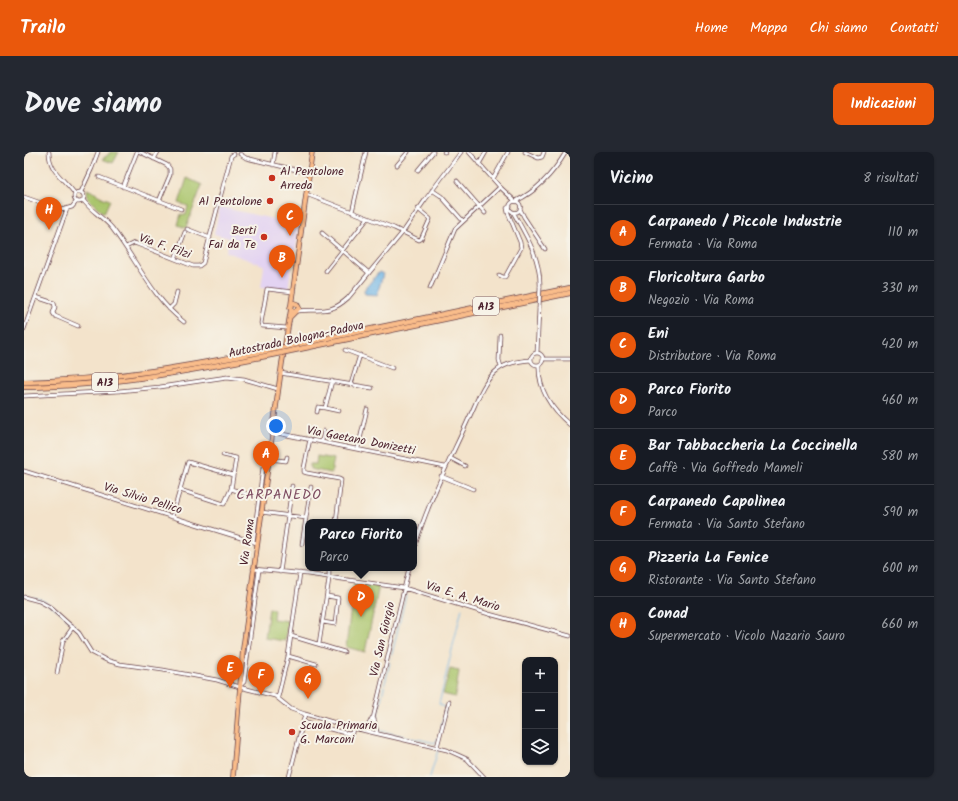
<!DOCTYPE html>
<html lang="it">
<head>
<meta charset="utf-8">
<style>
	:root { --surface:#171b24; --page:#242831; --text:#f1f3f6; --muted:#9ea1a6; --line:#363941; --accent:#ea580c }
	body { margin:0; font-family:Kalam,sans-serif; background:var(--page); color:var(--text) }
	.controls { position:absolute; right:12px; bottom:12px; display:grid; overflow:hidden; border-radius:8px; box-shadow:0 1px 3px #0004 }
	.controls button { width:36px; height:36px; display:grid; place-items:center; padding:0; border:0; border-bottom:1px solid var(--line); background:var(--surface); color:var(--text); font:20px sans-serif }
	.you { position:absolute; left:252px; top:274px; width:14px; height:14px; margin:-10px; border:3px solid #fff; border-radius:50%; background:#1a73e8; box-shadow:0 0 0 6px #1a73e833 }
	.badge { display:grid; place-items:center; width:26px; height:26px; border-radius:50%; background:var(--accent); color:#fff; font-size:13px; font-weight:700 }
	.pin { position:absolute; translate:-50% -33px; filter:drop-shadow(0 1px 2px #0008) }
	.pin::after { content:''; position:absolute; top:21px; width:14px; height:12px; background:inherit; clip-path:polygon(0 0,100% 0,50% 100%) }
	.popup { position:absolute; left:281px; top:367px; width:112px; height:52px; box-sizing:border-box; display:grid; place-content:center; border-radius:8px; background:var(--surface); filter:drop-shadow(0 1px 3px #0005); font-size:13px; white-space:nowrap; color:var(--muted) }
	.popup b { font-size:15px; color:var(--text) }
	.popup::after { content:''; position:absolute; left:50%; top:100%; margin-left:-8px; border:8px solid transparent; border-top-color:var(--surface) }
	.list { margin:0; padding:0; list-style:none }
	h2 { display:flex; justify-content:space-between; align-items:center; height:52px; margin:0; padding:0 16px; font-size:17px }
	h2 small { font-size:13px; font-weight:400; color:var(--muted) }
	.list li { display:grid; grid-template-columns:26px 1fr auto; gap:12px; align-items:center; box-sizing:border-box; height:56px; padding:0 16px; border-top:1px solid var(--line) }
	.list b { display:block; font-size:15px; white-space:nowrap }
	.list p { margin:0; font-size:13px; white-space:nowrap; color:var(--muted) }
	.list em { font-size:13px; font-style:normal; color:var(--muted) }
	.icon { flex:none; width:22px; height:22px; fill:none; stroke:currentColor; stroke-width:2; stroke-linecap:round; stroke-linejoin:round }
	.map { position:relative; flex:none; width:546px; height:625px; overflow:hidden; border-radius:8px }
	header { display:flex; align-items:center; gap:24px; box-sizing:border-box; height:56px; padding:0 20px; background:var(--accent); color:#fff }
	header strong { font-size:19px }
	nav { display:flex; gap:22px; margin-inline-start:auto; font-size:14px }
	.intro { display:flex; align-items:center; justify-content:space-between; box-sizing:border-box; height:96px; padding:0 24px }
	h1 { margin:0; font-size:28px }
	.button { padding:10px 18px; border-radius:8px; background:var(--accent); color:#fff; font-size:14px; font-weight:700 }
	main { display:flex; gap:24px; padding:0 24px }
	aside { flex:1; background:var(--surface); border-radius:8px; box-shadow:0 1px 3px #0004 }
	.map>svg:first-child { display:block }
</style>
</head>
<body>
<header>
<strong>Trailo</strong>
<nav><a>Home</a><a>Mappa</a><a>Chi siamo</a><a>Contatti</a></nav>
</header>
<div class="intro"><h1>Dove siamo</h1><a class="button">Indicazioni</a></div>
<main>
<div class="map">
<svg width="546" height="625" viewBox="0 0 546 625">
	<rect width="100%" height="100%" fill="#f7f3e8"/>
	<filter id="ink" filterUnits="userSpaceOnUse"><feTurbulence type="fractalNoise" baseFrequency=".025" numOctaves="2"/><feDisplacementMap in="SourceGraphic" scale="8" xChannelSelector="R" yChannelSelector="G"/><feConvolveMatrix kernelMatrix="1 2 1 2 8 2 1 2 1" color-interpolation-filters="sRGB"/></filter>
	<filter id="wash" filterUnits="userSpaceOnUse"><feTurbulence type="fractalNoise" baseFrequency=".012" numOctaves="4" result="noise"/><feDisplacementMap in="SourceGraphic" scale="16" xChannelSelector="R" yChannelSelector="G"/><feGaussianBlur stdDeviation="0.9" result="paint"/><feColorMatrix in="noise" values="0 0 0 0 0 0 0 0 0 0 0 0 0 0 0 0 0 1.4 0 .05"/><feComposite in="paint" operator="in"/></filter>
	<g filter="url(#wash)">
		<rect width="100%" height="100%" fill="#f3e3cb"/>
		<path fill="#e3d3f2" d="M196 55 276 73 271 101 269 100 264 139 237 135 240 115 239 113 202 100 205 86 190 82Z"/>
		<path fill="#a9c46a" stroke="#7a724a" d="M86 0H95L89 11 78 7 84 3Z
			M163 26 178 33 162 76 154 73 157 62 162 63 164 54 155 51Z
			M63 37C71 40 77 46 86 48L80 61 64 47Z
			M293 304 310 307 307 321 286 317V312H292Z
			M330 431 355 434 341 500 322 495Z
			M245 456 250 457 249 467 264 469 261 489 241 486Z
			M426 517 435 519 431 545 419 542Z"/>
		<path fill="#70b5e6" stroke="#5d6a88" d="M355 120 359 122 353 143 341 142 340 138Z"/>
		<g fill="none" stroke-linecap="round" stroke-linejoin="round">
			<path stroke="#70b5e6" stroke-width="1" d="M0 443 5 444
				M382 443 355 556C354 564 351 574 357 579L411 591 414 586
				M10 445C28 450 43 466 56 479
				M416 579 422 556 415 552 438 456
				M406 625 414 598 413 597"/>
		</g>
	</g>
	<g filter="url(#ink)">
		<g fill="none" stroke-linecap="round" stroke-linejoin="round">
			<g stroke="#633c43" stroke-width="4.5">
				<path id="minor" d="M25 0C25 20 41 27 51 42
					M116 0 143 13 146 17V23L135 49
					M420 0H421
					M445 0 476 35 491 49
					M501 0 514 6 518 5 520 0
					M216 2 222 6 285 21
					M130 7 134 0
					M455 12 462 0
					M249 13 251 0
					M373 13 384 0
					M394 18 409 0
					M75 25 157 57
					M469 27 484 0
					M433 29 461 61
					M99 35 113 0
					M408 38 417 44 439 69
					M50 45a5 5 0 1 1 10 0a5 5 0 1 1-10 0Z
					M57 40 68 16 74 0
					M282 42 370 76 395 88 397 87 406 67 394 57
					M0 45 37 58 48 55 53 49
					M59 48C67 59 79 65 88 76 112 107 128 146 160 170
					M492 49C513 39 530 20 542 0
					M485.5 55a5.5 5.5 0 1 1 11 0a5.5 5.5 0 1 1-11 0Z
					M496 57 500 65 521 97
					M328 60 342 0
					M489 60C502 83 517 107 516 135
					M163 77 186 86
					M298 81 345 121
					M102 95 110 91 113 92 169 114H175L179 111 207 4 210 2
					M151 107 161 80
					M302 119 344 66
					M475 123 479 125H481L497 96 496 90 484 61 483 56 486 54
					M406 136 431 77 476 35
					M12 145 30 151 31 155 29 161 31 164 54 174
					M145 157 150 152 153 140
					M273 159C296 156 304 164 324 146L379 80 401 48 437 0
					M263 176 238 174 237 171 243 137 269 140
					M0 177 43 57
					M476 183 475 208 477 215
					M321 198 368 216
					M513 201 515 156
					M507 207a6 6 0 1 1 12 0a6 6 0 1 1-12 0Z
					M519 207H546
					M515 213C514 238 528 258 546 273
					M256 221 348 236
					M308 229 301 256 315 259
					M327 232 336 203
					M0 244 95 239 136 235 203 225 220 227 254 237
					M293 260 294 255 301 256
					M248 280 421 315
					M286 287 280 316V320L283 321 315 327 317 328 312 370
					M298 289 300 279
					M334 296 343 257
					M199 303 212 306 207 337
					M426 306 441 314
					M245 307 262 309 263 305
					M0 319 233 391
					M417 324 449 337
					M156 338 200 352 207 337 239 347
					M237 360 282 366 287 335
					M148 365 164 310 209 323
					M229 390 240 308
					M278 392 282 366
					M390 397C403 352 425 310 444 268 452 252 458 232 471 220 481 211 494 209 507 208
					M229 417 283 422 380 436 465 462 546 484
					M256 420 268 334
					M0 445 15 449 26 455 55 481 67 500 82 508 96 512 139 518 193 528 219 536 251 544 267 557 281 562 329 576 423 598 443 607 460 625
					M299 470 311 472 314 446 303 444
					M267 484 320 500
					M295 492 305 427V416
					M264 504 292 512
					M33 521 39 489 49 475
					M217 533 220 530 235 418
					M254 545 264 504 276 421
					M350 567 353 580
					M279 570 325 582 328 581 329 576
					M339 578 345 572 348 566
					M346 579 385 416
					M413 595 425 549
					M265 625 281 562"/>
			</g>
			<g stroke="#633c43" stroke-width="5.5">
				<path id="major" d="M267 153 288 0
					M266 165 275 156 273 152 270 151 267 153 266 156 268 159 271 160
					M209 625 219 497 258 211 267 157"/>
			</g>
			<g stroke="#633c43" stroke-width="6">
				<path id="highway" d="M265 194 546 136
					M266 199 546 141
					M0 230C88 228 170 214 256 196
					M0 235C87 234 172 218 257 201"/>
			</g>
			<use href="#minor" stroke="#fff" stroke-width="3"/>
			<use href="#major" stroke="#f9bc8a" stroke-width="4"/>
			<use href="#highway" stroke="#f9bc8a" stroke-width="4.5"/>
			<g stroke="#633c43" stroke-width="4.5" stroke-linecap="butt">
				<path id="minor-bridge" d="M515 156 516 135"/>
			</g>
			<g stroke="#633c43" stroke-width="6" stroke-linecap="butt">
				<path id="highway-bridge" d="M256 196 265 194
					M257 201 266 199"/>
			</g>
			<use href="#minor-bridge" stroke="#fff" stroke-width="3"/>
			<use href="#highway-bridge" stroke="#f9bc8a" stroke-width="4.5"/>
		</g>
	</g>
	<g fill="#c8321e" stroke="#f7f3e8" stroke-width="1.5">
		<circle cx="248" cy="26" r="4"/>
		<circle cx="246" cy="49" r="4"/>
		<circle cx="240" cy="85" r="4"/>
		<circle cx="268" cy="580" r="4"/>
	</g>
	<g text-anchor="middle" stroke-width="4" stroke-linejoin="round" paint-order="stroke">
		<g fill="#f7f3e8" stroke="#7e5f64" stroke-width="1">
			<rect x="449" y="145" width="26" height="18" rx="3"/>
			<rect x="68" y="221" width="26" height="18" rx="3"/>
		</g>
		<g font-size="11" font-weight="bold" fill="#4a1f2b">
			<text x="462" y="158">A13</text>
			<text x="81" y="234">A13</text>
		</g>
		<g font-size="12" fill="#4a1f2b" stroke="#f7f3e8" text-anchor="start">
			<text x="256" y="23">Al Pentolone<tspan x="256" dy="14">Arreda</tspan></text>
			<text x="238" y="53" text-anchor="end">Al Pentolone</text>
			<text x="232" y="82" text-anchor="end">Berti<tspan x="232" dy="14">Fai da Te</tspan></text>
			<text x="276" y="577">Scuola Primaria<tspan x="276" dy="14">G. Marconi</tspan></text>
		</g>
		<g font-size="12" fill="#4a1f2b" stroke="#f7f3e8">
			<text transform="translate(141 94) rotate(19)" y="4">Via F. Filzi</text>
			<text transform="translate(272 187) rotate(-12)" y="4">Autostrada Bologna-Padova</text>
			<text transform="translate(337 288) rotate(11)" y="4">Via Gaetano Donizetti</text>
			<text transform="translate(119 346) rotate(17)" y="4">Via Silvio Pellico</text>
			<text transform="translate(223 390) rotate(-82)" y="4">Via Roma</text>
			<text transform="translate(439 444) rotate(17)" y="4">Via E. A. Mario</text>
			<text transform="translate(358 487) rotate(-77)" y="4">Via San Giorgio</text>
		</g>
		<g font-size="14" letter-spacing="1" fill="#7e4c61" stroke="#f7f3e8">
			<text x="255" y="347">CARPANEDO</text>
		</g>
	</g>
</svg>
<div class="controls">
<button>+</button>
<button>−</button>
<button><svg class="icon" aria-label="layers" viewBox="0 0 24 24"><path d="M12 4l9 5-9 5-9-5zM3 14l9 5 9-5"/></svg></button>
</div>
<div class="you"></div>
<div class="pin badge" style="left:242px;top:322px">A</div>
<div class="pin badge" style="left:258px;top:126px">B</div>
<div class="pin badge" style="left:266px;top:84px">C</div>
<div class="pin badge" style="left:337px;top:465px">D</div>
<div class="popup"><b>Parco Fiorito</b>Parco</div>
<div class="pin badge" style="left:206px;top:536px">E</div>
<div class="pin badge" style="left:237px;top:543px">F</div>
<div class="pin badge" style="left:284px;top:547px">G</div>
<div class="pin badge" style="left:25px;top:78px">H</div>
</div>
<aside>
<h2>Vicino<small>8 risultati</small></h2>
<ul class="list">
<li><span class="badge">A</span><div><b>Carpanedo / Piccole Industrie</b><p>Fermata · Via Roma</p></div><em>110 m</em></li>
<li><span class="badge">B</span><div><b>Floricoltura Garbo</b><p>Negozio · Via Roma</p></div><em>330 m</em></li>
<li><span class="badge">C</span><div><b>Eni</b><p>Distributore · Via Roma</p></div><em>420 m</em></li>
<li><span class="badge">D</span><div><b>Parco Fiorito</b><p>Parco</p></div><em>460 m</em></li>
<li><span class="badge">E</span><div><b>Bar Tabbaccheria La Coccinella</b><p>Caffè · Via Goffredo Mameli</p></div><em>580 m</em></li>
<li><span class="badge">F</span><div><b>Carpanedo Capolinea</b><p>Fermata · Via Santo Stefano</p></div><em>590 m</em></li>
<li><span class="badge">G</span><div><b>Pizzeria La Fenice</b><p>Ristorante · Via Santo Stefano</p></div><em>600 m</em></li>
<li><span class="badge">H</span><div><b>Conad</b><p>Supermercato · Vicolo Nazario Sauro</p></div><em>660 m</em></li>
</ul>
</aside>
</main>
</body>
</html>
